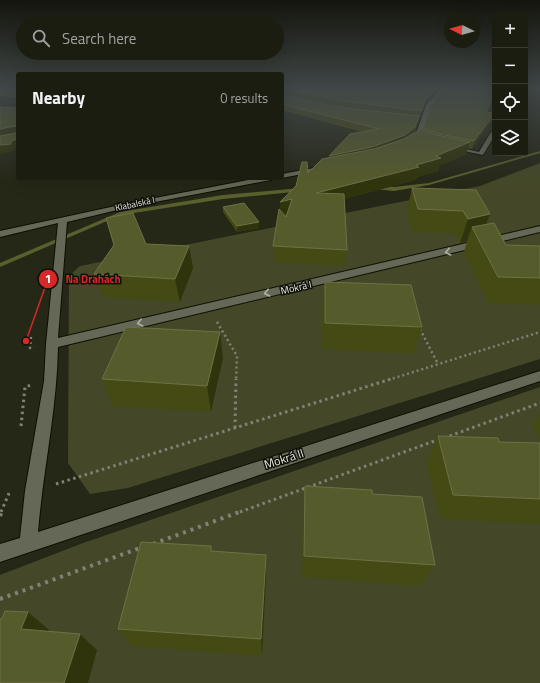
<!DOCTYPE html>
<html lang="en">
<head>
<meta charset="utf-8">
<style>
	:root { --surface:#1c1d11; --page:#25261a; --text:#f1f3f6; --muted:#a0a29f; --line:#3a3b31 }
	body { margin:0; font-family:"Titillium Web",sans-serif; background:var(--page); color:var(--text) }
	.controls { position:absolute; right:12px; top:12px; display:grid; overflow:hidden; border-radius:4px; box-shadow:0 4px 16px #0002 }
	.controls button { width:36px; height:36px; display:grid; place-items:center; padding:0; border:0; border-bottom:1px solid var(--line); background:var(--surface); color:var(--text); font:20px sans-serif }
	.compass { position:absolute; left:444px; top:12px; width:36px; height:36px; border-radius:50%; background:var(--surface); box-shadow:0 4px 16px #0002; rotate:275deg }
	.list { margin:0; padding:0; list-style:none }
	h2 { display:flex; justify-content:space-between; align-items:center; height:52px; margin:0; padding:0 16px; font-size:17px }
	h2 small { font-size:13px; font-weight:400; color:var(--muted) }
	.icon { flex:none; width:22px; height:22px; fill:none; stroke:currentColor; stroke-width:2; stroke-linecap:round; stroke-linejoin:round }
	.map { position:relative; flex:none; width:540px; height:683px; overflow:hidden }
	.search { position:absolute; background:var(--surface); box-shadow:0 4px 16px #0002; left:16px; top:16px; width:268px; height:44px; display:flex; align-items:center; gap:10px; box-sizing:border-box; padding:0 14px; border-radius:22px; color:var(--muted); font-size:15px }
	.panel { position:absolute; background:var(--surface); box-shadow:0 4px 16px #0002; left:16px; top:72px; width:268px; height:108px; border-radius:4px }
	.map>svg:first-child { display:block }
</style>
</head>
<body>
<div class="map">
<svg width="540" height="683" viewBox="0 0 540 683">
	<rect width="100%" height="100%" fill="#252717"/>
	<path fill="#444828" d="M540 163V359L128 488 90 494 68 463 69 276 80 266 480 186Z
		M540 387V683H0V575L83 543Z"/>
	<path fill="#5d622f" d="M0 88H18V98L0 96Z"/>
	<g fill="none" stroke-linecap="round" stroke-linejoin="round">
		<path fill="#5a602d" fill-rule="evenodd" d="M540 151V153L429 185 394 191 375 189 372 187 375 185 394 187 429 183Z
			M301 188 304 190 303 191 223 199 121 215 0 267V263L120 212 223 195Z"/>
		<g stroke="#0e0f03" stroke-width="2">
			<path id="lane" d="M491 132H495V135L483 155 450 148 453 146 479 152Z"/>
		</g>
		<g stroke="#0e0f03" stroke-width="2">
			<path id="street" d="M441 88H446L431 105 422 134 415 142H411L410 141 416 134 426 105Z
				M325 166 327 167V169L282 178H281L282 174Z
				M259 178H275L271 180 134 206 67 222 58 338 540 226V232L58 347C57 409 43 470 38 532L540 371V381L0 562V544L20 538 25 491 44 381 46 344 58 223 0 237V231L134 202Z"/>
		</g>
		<path stroke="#808275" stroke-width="2.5" stroke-dasharray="2 3" stroke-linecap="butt" d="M217 322 237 356 236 380
			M420 329 438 364
			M31 337 30 348 34 347
			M388 380 540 332"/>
		<path stroke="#808275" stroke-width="3" stroke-dasharray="2.5 3.5" stroke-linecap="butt" d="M21 426 25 387 31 385
			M235 428 236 379
			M444 438 540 403
			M56 484 391 379
			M1 512 10 491
			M240 512 437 440"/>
		<path stroke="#808275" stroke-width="4" stroke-dasharray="3 5" stroke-linecap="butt" d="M0 516 2 511
			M153 544 242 511
			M0 599 140 548"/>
		<use href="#lane" fill="#666857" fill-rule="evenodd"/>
		<use href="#street" fill="#666857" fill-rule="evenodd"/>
	</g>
	<path fill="#454914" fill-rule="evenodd" d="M282 88H439L425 104 420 117H419L418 123 414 133 423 130V128L495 88V94L487 112 495 113 492 120 472 149 468 148 466 154 439 166 438 171 417 177 416 180 344 199 347 250 345 266 273 262V246L280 209V202L308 173 362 132 282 110ZM300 99 338 106 317 103Z
		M412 188 490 214 486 224 506 245 540 246V305L488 303 464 252 467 241 460 243 456 234 413 232 407 210Z
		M223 207 259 228 237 232 223 212Z
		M106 218 146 244 189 246 193 268 180 302 102 297 94 274 114 245Z
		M325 282 422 327 414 354 322 349V307Z
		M223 358 211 412 112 406 102 379Z
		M540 413V442L532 424Z
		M438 436 499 442 540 443V524L440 519 426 462Z
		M305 486 372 494 435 565 421 586 302 577 303 510Z
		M211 546 213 551 266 555V577L262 656 131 646 118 629Z"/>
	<path fill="#30340c" d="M435 88H439L425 104 420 117 421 111 426 98Z
		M495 92V94L484 119 486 112Z
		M495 113 492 120 472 149 474 141Z
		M419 116 418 123 414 134 403 142 328 164 329 156Z
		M15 126 18 134 0 137V129Z
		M18 139V147L14 148V151L0 154V145L11 141Z
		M470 142 466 154 439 166 438 171 417 177 416 180 315 207 316 193 416 165 436 156Z
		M292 199 291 213 279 216 280 202Z
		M490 214 481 238 472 227 467 241 460 243 468 219Z
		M259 222V228L237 232V226Z
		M189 246 193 268 180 302 175 279Z
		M220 332 223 358 211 412 207 386Z
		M266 555V577L262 656 261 639Z
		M28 612 49 630 44 646 21 629Z
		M80 634 97 650 88 683H64Z"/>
	<path fill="#565b2b" stroke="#6e7247" d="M282 88H435L426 98 421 111 352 102 282 89Z
		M444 88H495V92L486 112 495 113 474 141 440 134 423 128 434 99Z
		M282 94 317 103 353 109 419 116 415 127 405 135 372 147 329 156 350 134 379 129 282 104Z
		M0 107 18 108V139L11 141V144L0 145V136L16 133 17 128 15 126 0 129Z
		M421 129 437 135 470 142 436 156 441 158 416 165 419 167 316 193 344 194 347 250 273 246 279 209 286 217 292 199 280 202 296 186 302 162H307L308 173 322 159 374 149 404 139Z
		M412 188 476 190 490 214 468 219 463 211 418 209Z
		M244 203 259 222 237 226 223 207Z
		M133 213 146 244 189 246 175 279 94 274 114 245 106 218Z
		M494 223 506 245 540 246V278L498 277 472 227Z
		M325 282 411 285 422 327 325 323Z
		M126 327 220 332 207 386 102 379Z
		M438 436 498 438 499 442 540 443V499L453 495Z
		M305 486 372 490V494L422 497 435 565 304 556Z
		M141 542 211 546V551L266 555 261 639 118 629Z
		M5 611 28 612 21 629 80 634 64 683H0V619H2Z"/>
	<defs><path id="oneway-chevron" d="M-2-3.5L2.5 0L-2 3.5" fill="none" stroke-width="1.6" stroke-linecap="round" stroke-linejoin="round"/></defs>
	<g stroke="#afb1a3">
		<use href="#oneway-chevron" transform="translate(448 252) rotate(167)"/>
		<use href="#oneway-chevron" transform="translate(267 293) rotate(167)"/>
		<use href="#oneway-chevron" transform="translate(140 323) rotate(167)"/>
	</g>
	<linearGradient id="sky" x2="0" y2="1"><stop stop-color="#14150d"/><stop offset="0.48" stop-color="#404747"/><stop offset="1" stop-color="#404747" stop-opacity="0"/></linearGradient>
	<rect width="540" height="184" fill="url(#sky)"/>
	<g text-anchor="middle" stroke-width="3" stroke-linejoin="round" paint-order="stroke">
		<g font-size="9" fill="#ebece2" stroke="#0e0f08">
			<text transform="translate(135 204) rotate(-12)" y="3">Klabalská I</text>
		</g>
		<g font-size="10" fill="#ebece2" stroke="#0e0f08">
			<text transform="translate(296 287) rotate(-13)" y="4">Mokrá I</text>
		</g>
		<g font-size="12" fill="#ebece2" stroke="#0e0f08">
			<text transform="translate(284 459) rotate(-18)" y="4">Mokrá II</text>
		</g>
	</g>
	<path fill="none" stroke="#d62828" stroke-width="1.5" d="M26 341L48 279"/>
	<g fill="#d62828" stroke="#0e0f08" stroke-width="1.5">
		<circle cx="26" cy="341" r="4"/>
		<circle cx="48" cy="279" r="10"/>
	</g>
	<g font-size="12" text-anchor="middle" font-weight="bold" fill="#fff">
		<text x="48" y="283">1</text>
	</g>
	<g font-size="11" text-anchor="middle" font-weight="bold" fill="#d62828" stroke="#0e0f08" stroke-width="3" stroke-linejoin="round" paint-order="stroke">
		<text x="93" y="283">Na Drahách</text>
	</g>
</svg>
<div class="controls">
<button>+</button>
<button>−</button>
<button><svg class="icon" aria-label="locate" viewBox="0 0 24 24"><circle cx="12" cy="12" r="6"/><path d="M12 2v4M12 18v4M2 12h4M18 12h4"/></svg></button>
<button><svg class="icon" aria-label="layers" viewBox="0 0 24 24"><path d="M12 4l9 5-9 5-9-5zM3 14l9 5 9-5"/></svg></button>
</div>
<svg class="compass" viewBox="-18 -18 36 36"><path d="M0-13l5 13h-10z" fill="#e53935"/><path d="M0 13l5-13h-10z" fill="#a0a29f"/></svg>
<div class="search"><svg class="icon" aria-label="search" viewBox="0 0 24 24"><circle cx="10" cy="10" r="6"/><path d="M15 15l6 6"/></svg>Search here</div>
<section class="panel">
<h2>Nearby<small>0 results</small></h2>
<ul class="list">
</ul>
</section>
</div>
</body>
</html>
